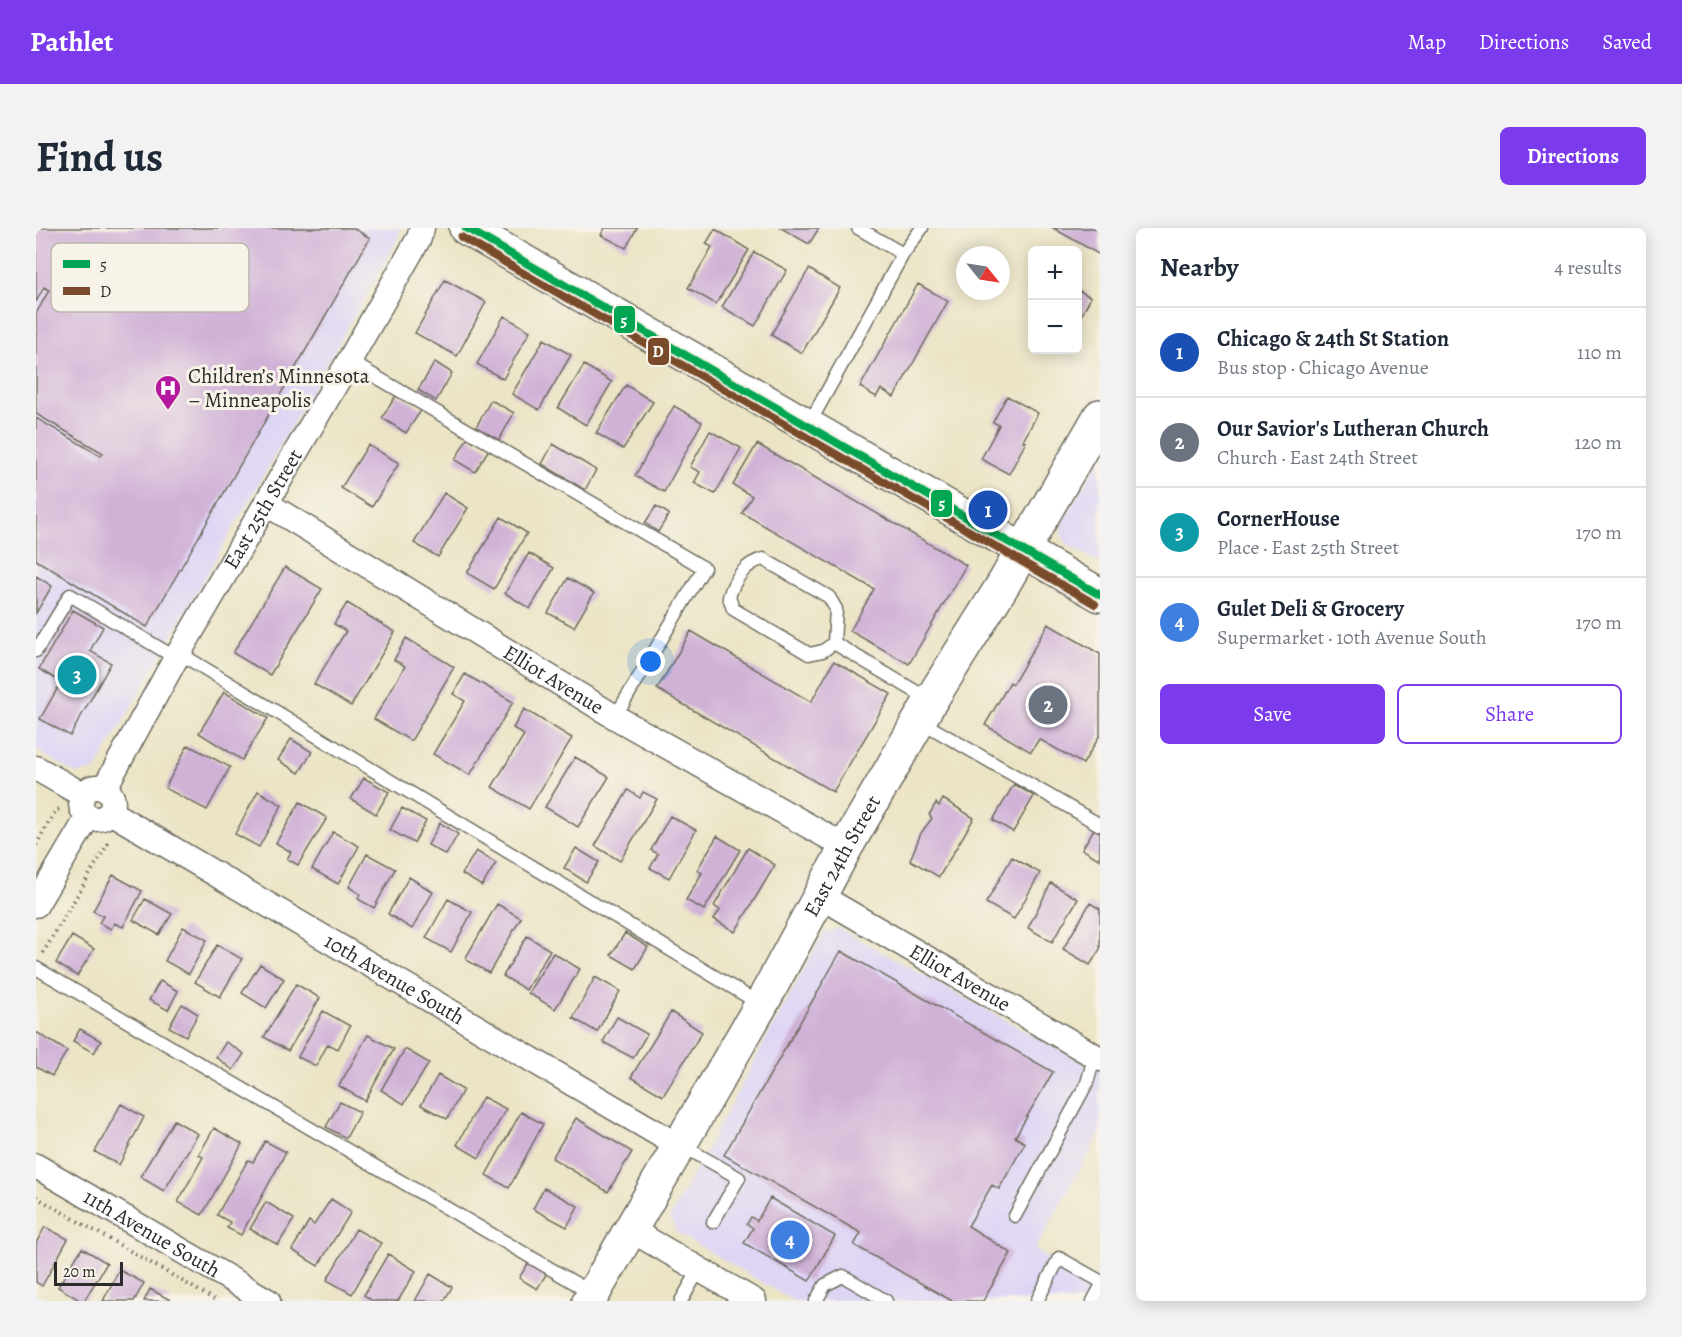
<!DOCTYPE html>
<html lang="en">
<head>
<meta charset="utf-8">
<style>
	:root { --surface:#fff; --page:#f2f2f3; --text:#1f2937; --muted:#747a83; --line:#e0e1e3; --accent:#7c3aed }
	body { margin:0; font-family:Alegreya,serif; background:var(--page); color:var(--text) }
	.controls { position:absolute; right:18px; top:18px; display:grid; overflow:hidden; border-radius:9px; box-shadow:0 3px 15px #0003 }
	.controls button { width:54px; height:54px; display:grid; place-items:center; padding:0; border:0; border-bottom:2px solid var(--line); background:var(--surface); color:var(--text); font:30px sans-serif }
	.compass { position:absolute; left:920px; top:18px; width:54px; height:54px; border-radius:50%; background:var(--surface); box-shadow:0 3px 15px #0003; rotate:120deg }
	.scale { position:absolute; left:18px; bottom:15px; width:69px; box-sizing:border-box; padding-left:6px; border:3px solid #2b2b2b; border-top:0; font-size:16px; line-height:21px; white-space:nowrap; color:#2b2b2b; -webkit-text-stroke:4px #f7f3e8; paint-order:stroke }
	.you { position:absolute; left:615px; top:434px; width:21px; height:21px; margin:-15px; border:4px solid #fff; border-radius:50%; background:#1a73e8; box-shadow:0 0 0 9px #1a73e833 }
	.badge { display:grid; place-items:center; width:39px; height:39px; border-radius:50%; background:var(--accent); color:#fff; font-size:20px; font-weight:700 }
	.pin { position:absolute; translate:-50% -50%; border:3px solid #fff; box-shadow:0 2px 6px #0006 }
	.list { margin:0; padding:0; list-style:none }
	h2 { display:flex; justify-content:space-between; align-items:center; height:78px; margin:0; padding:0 24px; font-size:26px }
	h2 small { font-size:20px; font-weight:400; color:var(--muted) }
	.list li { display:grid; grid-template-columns:39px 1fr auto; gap:18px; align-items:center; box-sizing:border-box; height:90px; padding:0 24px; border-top:2px solid var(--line) }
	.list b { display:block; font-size:22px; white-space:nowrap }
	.list p { margin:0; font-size:20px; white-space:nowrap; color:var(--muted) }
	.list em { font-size:20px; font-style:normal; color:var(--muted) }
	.actions { display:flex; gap:12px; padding:18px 24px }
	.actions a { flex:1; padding:14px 0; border:2px solid var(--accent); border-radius:9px; text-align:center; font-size:21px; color:var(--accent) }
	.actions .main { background:var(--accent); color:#fff }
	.map { position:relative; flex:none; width:1064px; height:1073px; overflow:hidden; border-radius:9px }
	header { display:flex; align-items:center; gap:36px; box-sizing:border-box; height:84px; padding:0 30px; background:var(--accent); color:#fff }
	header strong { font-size:28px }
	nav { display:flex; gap:33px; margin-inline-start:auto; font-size:21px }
	.intro { display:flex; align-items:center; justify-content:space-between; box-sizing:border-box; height:144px; padding:0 36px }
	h1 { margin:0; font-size:42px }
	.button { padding:15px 27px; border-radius:9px; background:var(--accent); color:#fff; font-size:21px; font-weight:700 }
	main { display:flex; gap:36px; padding:0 36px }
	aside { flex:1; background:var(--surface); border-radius:9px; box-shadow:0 3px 15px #0003 }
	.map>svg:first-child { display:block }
</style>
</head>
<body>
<header>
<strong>Pathlet</strong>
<nav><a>Map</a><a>Directions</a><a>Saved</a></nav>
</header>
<div class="intro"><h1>Find us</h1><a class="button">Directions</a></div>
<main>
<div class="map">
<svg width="1064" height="1073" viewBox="0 0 1064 1073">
	<rect width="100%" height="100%" fill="#f7f3e8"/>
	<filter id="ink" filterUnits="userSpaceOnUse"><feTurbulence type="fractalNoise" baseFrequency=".0167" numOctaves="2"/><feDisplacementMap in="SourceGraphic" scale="12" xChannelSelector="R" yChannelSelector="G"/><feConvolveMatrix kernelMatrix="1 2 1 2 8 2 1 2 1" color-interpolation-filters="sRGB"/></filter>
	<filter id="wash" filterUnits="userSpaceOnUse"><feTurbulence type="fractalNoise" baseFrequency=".008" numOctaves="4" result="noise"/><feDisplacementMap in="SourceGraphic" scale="24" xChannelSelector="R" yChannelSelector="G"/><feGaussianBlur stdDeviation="1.35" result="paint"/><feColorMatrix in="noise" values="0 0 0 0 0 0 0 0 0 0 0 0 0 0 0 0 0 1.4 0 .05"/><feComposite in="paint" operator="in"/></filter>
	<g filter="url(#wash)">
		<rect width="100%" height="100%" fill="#ebe4c5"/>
		<path fill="#ded5f5" d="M0 0H364L362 11 60 541 41 546 0 522Z
			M1064 230V335L1031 316 1026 307 1025 296Z
			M802 700 1064 844V905L999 1022 1060 1058 1051 1073H758L640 1004 634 989 787 706Z"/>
		<g id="blocks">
			<path fill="#d0b2d7" d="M0 0H317L334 10 111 399 0 332V190L65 228 67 225 0 186V86L13 62 8 59 0 74Z
				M569 0H601L590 20 565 7Z
				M745 0H783L773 16Z
				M1017 0H1064V27Z
				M679 1 713 22 680 76 652 60 676 19 670 16Z
				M718 24 751 42 719 98 686 79Z
				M773 41 804 60 766 125 735 107Z
				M409 52 450 74 421 128 379 105Z
				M882 56 912 73 858 169 845 161 840 169 824 159Z
				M1042 62 1055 69 1042 94Z
				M468 88 494 103 467 151 441 136Z
				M508 111 535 127 503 182 476 166Z
				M399 134 416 145 400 173 382 162Z
				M548 137 576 154 550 197 522 180Z
				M590 157 617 174 587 221 560 205Z
				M361 166 386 181 370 205 346 190Z
				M971 168 1002 185 987 213 990 214 973 246 945 231 963 197 957 194Z
				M455 172 478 185 463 212 440 199Z
				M638 178 666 194 628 264 599 248Z
				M674 203 705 220 679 266 658 255 664 244 654 239Z
				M432 209 453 221 439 244 419 232Z
				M517 216 560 242 549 262 506 236Z
				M721 216 930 337 873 436 814 403 838 361 706 285 716 268 697 257Z
				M332 217 363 235 336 279 305 260Z
				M408 265 432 280 402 329 378 315Z
				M620 278 633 286 622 304 609 295Z
				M465 289 491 305 458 361 431 345Z
				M493 325 518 340 494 381 469 365Z
				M249 339 286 361 234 447 197 425Z
				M0 348 16 358 0 385Z
				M532 350 558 365 538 399 512 385Z
				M311 375 359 404 315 478 278 456 310 403 298 396Z
				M37 382 67 399 54 423 75 435 34 508 4 491 25 454 3 441Z
				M1012 396 1064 426V507L1047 536 1003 511 995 524 949 497 974 454 977 456Z
				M655 403 775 474 798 433 855 466 797 564 621 461Z
				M370 410 418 439 375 513 338 491 369 438 358 432Z
				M429 446 477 474 434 547 397 526 429 473 417 466Z
				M188 464 232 490 206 532 163 505Z
				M488 481 536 510 493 581 456 559 488 507 477 500Z
				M255 511 276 524 263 545 242 532Z
				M152 517 194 539 171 582 129 560Z
				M539 529 573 549 542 599 509 579Z
				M328 550 353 564 340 586 315 571Z
				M978 556 998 568 977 604 957 592Z
				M592 562 604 570 607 564 621 571 584 633 559 618Z
				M222 563 246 577 223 619 199 606Z
				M907 571 938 590 903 649 874 632 885 605 896 590 893 587 900 575 903 578Z
				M264 574 291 590 262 637 251 631 255 624 240 615Z
				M366 580 390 593 378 615 354 602Z
				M634 588 660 602 633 650 614 640 622 626 615 622Z
				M404 595 422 606 410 627 392 617Z
				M1058 601 1064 604V632L1046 621Z
				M297 604 323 618 302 656 276 641Z
				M681 608 704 622 668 682 650 672 666 645 661 642Z
				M540 620 563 634 550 654 528 640Z
				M712 620 739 637 699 704 678 691 684 682 678 678Z
				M440 623 460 635 446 658 426 646Z
				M331 626 359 641 338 680 322 671 324 666 313 659Z
				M976 629 1004 645 978 691 950 675Z
				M77 647 106 663 87 699 78 695 75 701 63 695 67 688 57 683Z
				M373 649 397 664 376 701 352 686Z
				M1015 655 1042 671 1016 714 992 700Z
				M109 671 136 686 123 707 97 692Z
				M412 671 436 684 415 724 390 710Z
				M1054 675 1064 681V721L1054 737 1027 721Z
				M461 676 485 690 453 745 429 731Z
				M147 699 171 712 153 746 129 733Z
				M589 705 612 719 599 741 575 727Z
				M36 708 58 721 41 748 20 735Z
				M491 708 514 722 490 762 467 748Z
				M181 717 206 731 184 769 159 754Z
				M805 723 1017 844 979 909 989 915 963 961 956 957 932 998 975 1025 947 1073H916L818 1017 825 1005 688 927Z
				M517 725 544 741 519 781 492 765Z
				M224 736 248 751 230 780 206 765Z
				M559 749 584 763 561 804 537 790Z
				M124 753 142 763 132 782 113 772Z
				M260 756 284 770 252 823 228 809Z
				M146 776 162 786 150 808 133 799Z
				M287 783 314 798 302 821 292 816 280 838 262 829Z
				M635 784 666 804 627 868 595 849Z
				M581 789 611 806 597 830 567 814Z
				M44 801 65 813 58 825 37 813Z
				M0 804 31 823 16 848 0 839Z
				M332 807 358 821 329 873 303 858Z
				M190 814 208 826 197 842 180 829Z
				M369 821 393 835 368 876 345 862Z
				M402 847 427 862 411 891 385 877Z
				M447 869 470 881 443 930 421 917Z
				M304 874 324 884 310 910 290 899Z
				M85 876 108 889 83 937 59 924Z
				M485 884 507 896 473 960 450 947Z
				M540 890 596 924 572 964 516 930Z
				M138 892 162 906 128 963 104 949Z
				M178 900 206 916 166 987 142 974 167 929 163 927Z
				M229 913 250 924 205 1007 191 1000 194 994 181 987 212 932 217 934Z
				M508 960 542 978 531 999 497 981Z
				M734 970 799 1008 773 1053 708 1015 717 1000 711 996 715 989 721 993Z
				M295 971 315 984 282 1038 256 1022 273 993 278 997Z
				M230 974 258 991 242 1017 214 1001Z
				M9 999 32 1011 6 1058 0 1054V1015Z
				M320 1001 345 1015 316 1066 291 1052Z
				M46 1020 71 1035 48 1073H45L22 1059Z
				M352 1026 380 1043 362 1073H337L328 1067Z
				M493 1034 511 1045 501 1061 483 1050Z
				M83 1042 108 1055 98 1073H67Z
				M394 1046 416 1059 408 1073H379Z
				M114 1061 136 1073H108Z"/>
		</g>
	</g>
	<g filter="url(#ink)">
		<use href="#blocks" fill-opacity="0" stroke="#6e6c61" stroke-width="1.5"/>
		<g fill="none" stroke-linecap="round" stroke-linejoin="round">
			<g stroke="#6e6c61" stroke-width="15">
				<path id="lane" d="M822 0 867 26
					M313 133 668 340 579 489
					M773 196 867 26 886 0
					M727 331 793 369 800 381 798 415 787 423 773 426 697 381 693 369C698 352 709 335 727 331Z
					M798 415 894 472
					M0 423 34 367 140 430
					M143 425 724 776
					M884 493 1064 597
					M0 740 556 1065
					M645 917 703 950 677 994
					M979 988 1051 855 1059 827
					M645 1073 663 1042
					M780 1073 789 1057 807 1048 850 1073
					M1001 1073 1023 1030 1064 1053
					M1057 1073 1064 1060"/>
			</g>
			<g stroke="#6e6c61" stroke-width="27">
				<g id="street">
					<path id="s1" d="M231 276 579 489 810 619"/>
					<path d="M0 540 47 567"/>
					<circle cx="61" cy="575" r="16"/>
					<path id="s2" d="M68 561 140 430 313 133 383 10 386 0"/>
					<path id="s3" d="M74 584 643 918"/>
					<path id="s4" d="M784 668 1064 831"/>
					<path d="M0 677 52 589"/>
					<path id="s5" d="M0 938 232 1073"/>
					<path d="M595 1002 718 1073"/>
				</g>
			</g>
			<g stroke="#6e6c61" stroke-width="36">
				<g id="secondary">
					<path d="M430 0 1064 367"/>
					<path id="s6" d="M553 1073 725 777 810 619 895 472 968 355 1064 188"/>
				</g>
			</g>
			<path stroke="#6e6c61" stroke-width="4" stroke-dasharray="1.5 4.5" stroke-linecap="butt" d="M0 617 20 582 25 581
				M7 725 74 612
				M0 969 181 1073"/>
			<use href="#lane" stroke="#fff" stroke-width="12"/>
			<use href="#street" stroke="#fff" stroke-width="24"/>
			<use href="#secondary" stroke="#fff" stroke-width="33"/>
			<g stroke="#f7f3e8" stroke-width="12">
				<path id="bus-1" d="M430 0 1064 367"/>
			</g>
			<g stroke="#f7f3e8" stroke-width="12">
				<path id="bus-2" d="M425 9 1059 376"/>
			</g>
			<use href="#bus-1" stroke="#00a651" stroke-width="8"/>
			<use href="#bus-2" stroke="#7a4b2a" stroke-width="8"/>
		</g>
	</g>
	<defs>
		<g id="hospital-pin" transform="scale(1.35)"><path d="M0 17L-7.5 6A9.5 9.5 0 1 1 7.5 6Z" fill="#b5179e" stroke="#f7f3e8"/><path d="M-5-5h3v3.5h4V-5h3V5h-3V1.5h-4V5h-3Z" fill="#fff"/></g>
	</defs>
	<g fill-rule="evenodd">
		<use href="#hospital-pin" x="132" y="160"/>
	</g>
	<g text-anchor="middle" stroke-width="6" stroke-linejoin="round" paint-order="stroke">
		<g font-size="21" fill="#2b2b2b" stroke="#f7f3e8" text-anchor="start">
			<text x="152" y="155">Children’s Minnesota<tspan x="152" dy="24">– Minneapolis</tspan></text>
		</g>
		<g font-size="21" fill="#2b2b2b" stroke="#f7f3e8">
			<text dy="7" stroke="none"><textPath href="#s2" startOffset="322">East 25th Street</textPath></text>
			<text dy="7" stroke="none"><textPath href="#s1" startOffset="336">Elliot Avenue</textPath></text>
			<text dy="7" stroke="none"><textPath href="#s6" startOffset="512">East 24th Street</textPath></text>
			<text dy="7" stroke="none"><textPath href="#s4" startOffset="162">Elliot Avenue</textPath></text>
			<text dy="7" stroke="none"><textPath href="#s3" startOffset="330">10th Avenue South</textPath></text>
			<text dy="7" stroke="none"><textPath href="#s5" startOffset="134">11th Avenue South</textPath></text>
		</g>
	</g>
	<rect x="15" y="15" width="198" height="69" rx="9" fill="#f7f3e8" stroke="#bab7af" stroke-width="1.5"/>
	<rect x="27" y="32" width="27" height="8" fill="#00a651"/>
	<rect x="27" y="59" width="27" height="8" fill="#7a4b2a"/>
	<g font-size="16" fill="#2b2b2b">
		<text x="64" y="42">5</text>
		<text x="64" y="69">D</text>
	</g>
	<g stroke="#f7f3e8" stroke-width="2">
		<rect x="577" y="77" width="23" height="29" rx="6" fill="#00a651"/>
		<rect x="611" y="109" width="23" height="29" rx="6" fill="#7a4b2a"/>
		<rect x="894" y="261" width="23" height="29" rx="6" fill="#00a651"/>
	</g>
	<g font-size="16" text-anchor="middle" font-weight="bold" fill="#fff">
		<text x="588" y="98">5</text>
		<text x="622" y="129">D</text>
		<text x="906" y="281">5</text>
	</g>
</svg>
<div class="controls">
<button>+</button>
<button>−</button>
</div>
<svg class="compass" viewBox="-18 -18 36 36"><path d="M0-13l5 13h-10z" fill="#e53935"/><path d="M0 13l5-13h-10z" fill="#747a83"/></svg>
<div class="scale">20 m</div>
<div class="you"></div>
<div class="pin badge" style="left:952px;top:282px;background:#1a4fb4">1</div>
<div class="pin badge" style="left:1012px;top:477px;background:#6b7280">2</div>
<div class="pin badge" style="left:41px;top:447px;background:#0f9aa8">3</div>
<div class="pin badge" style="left:754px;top:1012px;background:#3f7fe0">4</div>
</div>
<aside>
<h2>Nearby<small>4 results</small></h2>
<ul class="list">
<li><span class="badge" style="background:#1a4fb4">1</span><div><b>Chicago &amp; 24th St Station</b><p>Bus stop · Chicago Avenue</p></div><em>110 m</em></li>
<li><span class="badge" style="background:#6b7280">2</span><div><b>Our Savior's Lutheran Church</b><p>Church · East 24th Street</p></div><em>120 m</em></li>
<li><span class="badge" style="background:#0f9aa8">3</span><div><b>CornerHouse</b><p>Place · East 25th Street</p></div><em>170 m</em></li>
<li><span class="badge" style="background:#3f7fe0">4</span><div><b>Gulet Deli &amp; Grocery</b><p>Supermarket · 10th Avenue South</p></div><em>170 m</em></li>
</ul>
<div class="actions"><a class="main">Save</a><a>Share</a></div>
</aside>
</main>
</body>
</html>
